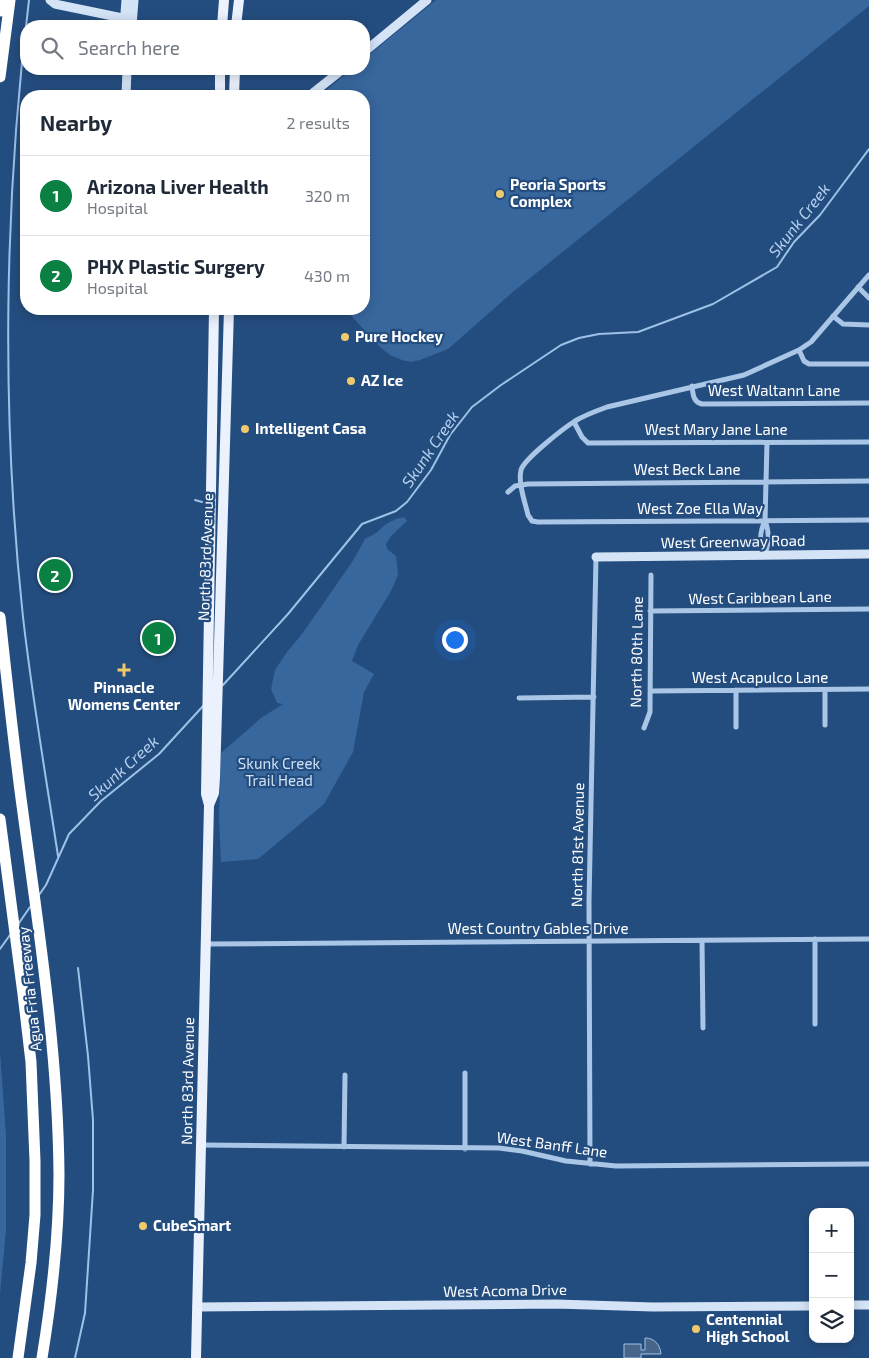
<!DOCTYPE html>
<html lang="en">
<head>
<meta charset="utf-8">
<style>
	:root { --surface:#fff; --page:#f2f2f3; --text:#1f2937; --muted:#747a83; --line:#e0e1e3; --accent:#0b8043 }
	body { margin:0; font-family:"Exo 2",sans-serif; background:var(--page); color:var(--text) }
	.controls { position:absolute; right:15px; bottom:15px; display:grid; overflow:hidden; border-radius:10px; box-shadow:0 2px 12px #0003 }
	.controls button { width:45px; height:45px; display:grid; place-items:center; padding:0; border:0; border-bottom:1px solid var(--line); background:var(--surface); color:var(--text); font:25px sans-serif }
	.you { position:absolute; left:454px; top:639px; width:18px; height:18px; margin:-12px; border:4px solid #fff; border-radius:50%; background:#1a73e8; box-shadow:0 0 0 8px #1a73e833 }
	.badge { display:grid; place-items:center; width:32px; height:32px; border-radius:50%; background:var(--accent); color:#fff; font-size:16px; font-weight:700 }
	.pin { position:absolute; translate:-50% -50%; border:2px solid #fff; box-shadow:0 1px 5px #0006 }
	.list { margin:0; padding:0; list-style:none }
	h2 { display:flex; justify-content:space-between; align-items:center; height:65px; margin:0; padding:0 20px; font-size:21px }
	h2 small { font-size:16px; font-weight:400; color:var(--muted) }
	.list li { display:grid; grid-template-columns:32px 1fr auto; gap:15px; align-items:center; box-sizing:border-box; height:80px; padding:0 20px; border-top:1px solid var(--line) }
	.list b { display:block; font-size:19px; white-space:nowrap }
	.list p { margin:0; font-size:16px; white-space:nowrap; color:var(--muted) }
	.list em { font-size:16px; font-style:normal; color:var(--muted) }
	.icon { flex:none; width:28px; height:28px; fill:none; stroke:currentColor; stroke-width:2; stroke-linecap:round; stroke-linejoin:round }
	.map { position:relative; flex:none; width:869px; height:1358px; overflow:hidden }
	.search { position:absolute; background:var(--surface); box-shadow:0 2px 12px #0003; left:20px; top:20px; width:350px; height:55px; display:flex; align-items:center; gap:12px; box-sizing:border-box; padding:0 18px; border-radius:20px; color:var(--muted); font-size:19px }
	.panel { position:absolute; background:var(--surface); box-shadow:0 2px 12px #0003; left:20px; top:90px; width:350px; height:225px; border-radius:20px }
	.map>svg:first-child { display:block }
</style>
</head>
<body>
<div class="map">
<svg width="869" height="1358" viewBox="0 0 869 1358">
	<rect width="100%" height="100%" fill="#244d7f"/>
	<path fill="#38679d" d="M436 0H869V6L514 291 448 349 420 360 411 362 402 360 390 355 380 347 345 309H364V96H319L352 69H364V59Z
		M404 517 407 521 391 536 386 544 387 549 396 556 398 575 391 591 358 645 352 661 374 674 364 692 353 752 324 804 258 859 221 862 219 818 221 753 261 718 283 704 277 703 271 689 275 670 287 652 302 634 330 594 354 559 365 539 376 533 386 524 396 519Z
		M0 1052 6 1136V1230L0 1294Z"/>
	<path fill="#48668a" stroke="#9ec1e7" d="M645 1338C654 1338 660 1344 661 1354H641V1358H624V1344H641V1350H645Z"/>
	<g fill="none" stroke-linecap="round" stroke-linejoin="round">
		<path stroke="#9ec1e7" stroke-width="2" d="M29 0C4 202 1 414 23 617 32 697 46 777 58 856
			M195 500 202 502
			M223 685 288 614 362 524 396 511 407 502 431 470 450 435 472 407 501 385 561 345 579 338 599 334 638 332 713 304 777 267 794 242 820 215 869 149
			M39 895 46 885 69 834 101 801 159 754 204 705
			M19 923 30 907
			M0 949 10 935
			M75 1358 85 1313 93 1190V1120L88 1056 78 968"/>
		<path stroke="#aac6e6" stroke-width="5" d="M869 275 811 342 799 350 744 375 607 407C596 411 585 415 575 421 564 428 524 459 521 470 518 483 525 502 528 515L532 521 538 522 869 520
			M858 287 869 298
			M833 316 843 324 869 325
			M799 350 804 361 809 364H869
			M692 386C693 394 693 402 702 404L869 403
			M574 422 582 437 588 443 869 442
			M508 492 515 486 528 484 869 481
			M765 521C770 533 769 543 765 555
			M765 555C759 543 759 533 765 521L767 443
			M650 611 869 609
			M825 690V725
			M651 691 869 689
			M519 698 594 697
			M736 727V690
			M644 728 650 712 651 575
			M702 940 703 1028
			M207 944 869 939
			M815 1024V939
			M202 1145 499 1148 522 1151 566 1161 616 1166 869 1164
			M344 1147 345 1075
			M465 1149V1073
			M590 1164 589 902 596 557"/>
		<path stroke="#d4e3f6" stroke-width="9" d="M50 0 55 4 132 20
			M124 26 126 0
			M132 26 134 0
			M364 52 427 0
			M126 96 127 69
			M309 96 343 69
			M596 557 869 554
			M850 1305H869
			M197 1307 556 1304 653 1307 813 1306"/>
		<path stroke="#ebf2fd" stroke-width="10" d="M222 26 224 0
			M236 26 239 0
			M220 96V69
			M234 96 235 69
			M209 805 206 794 214 309
			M196 1358 209 805 214 793 215 778 229 309"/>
		<path stroke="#fff" stroke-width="11" d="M0 11 1 0
			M0 77 10 0
			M0 617C7 682 14 748 23 813 39 932 58 1052 59 1174 59 1236 52 1297 42 1358
			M0 819 23 994 31 1062 35 1161V1215L31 1263 18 1358"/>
	</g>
	<g fill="#f1c96d" stroke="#244d7f" stroke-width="2">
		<circle cx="500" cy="194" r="5"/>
		<circle cx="345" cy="337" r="5"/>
		<circle cx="351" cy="381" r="5"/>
		<circle cx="245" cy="429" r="5"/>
		<path d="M121.5 662.5h5v5h5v5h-5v5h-5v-5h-5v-5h5z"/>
		<circle cx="143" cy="1226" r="5"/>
		<circle cx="696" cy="1329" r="5"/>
	</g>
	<g text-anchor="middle" stroke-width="4.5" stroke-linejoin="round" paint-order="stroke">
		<g font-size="15" font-weight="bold" fill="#fff" stroke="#244d7f" text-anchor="start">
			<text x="510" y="190">Peoria Sports<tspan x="510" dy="17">Complex</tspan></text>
			<text x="355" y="342">Pure Hockey</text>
			<text x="361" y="386">AZ Ice</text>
			<text x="255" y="434">Intelligent Casa</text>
			<text x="124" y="693" text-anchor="middle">Pinnacle<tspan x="124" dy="17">Womens Center</tspan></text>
			<text x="153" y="1231">CubeSmart</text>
			<text x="706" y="1325">Centennial<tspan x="706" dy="17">High School</tspan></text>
		</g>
		<g font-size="15" fill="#fff" stroke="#244d7f">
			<text x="774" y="396">West Waltann Lane</text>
			<text x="716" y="435">West Mary Jane Lane</text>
			<text x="687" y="475">West Beck Lane</text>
			<text x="700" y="514">West Zoe Ella Way</text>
			<text transform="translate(733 542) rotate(-1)" y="5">West Greenway Road</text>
			<text transform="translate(206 557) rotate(-88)" y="5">North 83rd Avenue</text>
			<text transform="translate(760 598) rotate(-1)" y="5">West Caribbean Lane</text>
			<text transform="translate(637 652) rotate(-89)" y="5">North 80th Lane</text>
			<text x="760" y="683">West Acapulco Lane</text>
			<text transform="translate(578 845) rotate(-89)" y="5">North 81st Avenue</text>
			<text x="538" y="934">West Country Gables Drive</text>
			<text transform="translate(30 989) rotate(-96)" y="5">Agua Fria Freeway</text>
			<text transform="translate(188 1081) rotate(-89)" y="5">North 83rd Avenue</text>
			<text transform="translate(552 1145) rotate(8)" y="5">West Banff Lane</text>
			<text transform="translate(505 1291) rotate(-1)" y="5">West Acoma Drive</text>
		</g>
		<g font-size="15" fill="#cde0f5" stroke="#244d7f">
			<text x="279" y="769">Skunk Creek<tspan x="279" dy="17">Trail Head</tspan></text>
		</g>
		<g font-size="16" font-style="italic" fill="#b5d0ee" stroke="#244d7f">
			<text transform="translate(799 220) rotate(-52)" y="6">Skunk Creek</text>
			<text transform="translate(430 449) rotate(-56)" y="6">Skunk Creek</text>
			<text transform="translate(123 768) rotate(-42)" y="6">Skunk Creek</text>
		</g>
	</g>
</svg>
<div class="controls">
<button>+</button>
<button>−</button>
<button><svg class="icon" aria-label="layers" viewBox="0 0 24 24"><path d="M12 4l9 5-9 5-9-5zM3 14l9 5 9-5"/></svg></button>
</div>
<div class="you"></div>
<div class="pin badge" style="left:158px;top:638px">1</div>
<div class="pin badge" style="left:55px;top:575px">2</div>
<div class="search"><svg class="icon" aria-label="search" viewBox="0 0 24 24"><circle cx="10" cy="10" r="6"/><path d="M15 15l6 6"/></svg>Search here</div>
<section class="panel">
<h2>Nearby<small>2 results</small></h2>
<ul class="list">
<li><span class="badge">1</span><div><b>Arizona Liver Health</b><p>Hospital</p></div><em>320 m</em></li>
<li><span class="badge">2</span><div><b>PHX Plastic Surgery</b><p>Hospital</p></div><em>430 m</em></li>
</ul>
</section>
</div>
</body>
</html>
